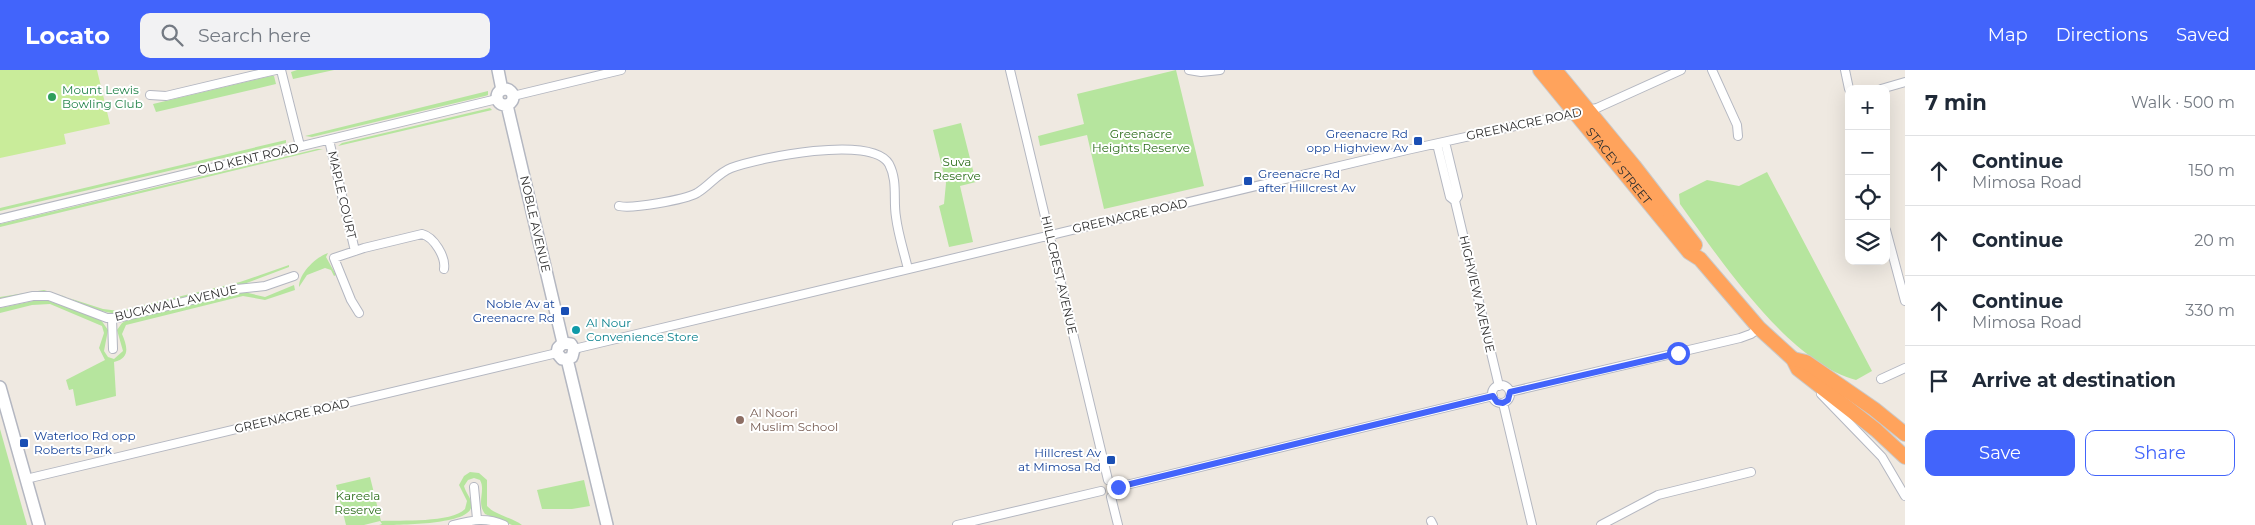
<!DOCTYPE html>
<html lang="en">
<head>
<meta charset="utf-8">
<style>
	:root { --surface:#fff; --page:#f2f2f3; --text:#1f2937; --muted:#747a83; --line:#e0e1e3; --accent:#4264fb }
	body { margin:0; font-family:Montserrat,sans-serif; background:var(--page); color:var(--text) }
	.controls { position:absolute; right:15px; top:15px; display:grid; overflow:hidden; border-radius:10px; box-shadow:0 5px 20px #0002 }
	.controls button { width:45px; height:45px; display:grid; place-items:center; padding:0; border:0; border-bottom:1px solid var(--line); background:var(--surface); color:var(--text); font:25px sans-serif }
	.stop { position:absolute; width:15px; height:15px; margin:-11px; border:4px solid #4264fb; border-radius:50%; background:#fff }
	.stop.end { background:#4264fb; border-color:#fff; box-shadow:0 1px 5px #0008 }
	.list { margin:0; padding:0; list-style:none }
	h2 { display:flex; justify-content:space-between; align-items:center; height:65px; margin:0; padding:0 20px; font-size:21px }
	h2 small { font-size:16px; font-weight:400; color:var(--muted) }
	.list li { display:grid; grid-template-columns:32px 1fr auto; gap:15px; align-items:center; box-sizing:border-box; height:70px; padding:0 20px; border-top:1px solid var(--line) }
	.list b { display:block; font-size:19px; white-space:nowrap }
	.list p { margin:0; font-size:16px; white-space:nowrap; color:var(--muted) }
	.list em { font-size:16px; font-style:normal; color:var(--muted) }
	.actions { display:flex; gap:10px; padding:15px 20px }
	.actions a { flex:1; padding:11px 0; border:1px solid var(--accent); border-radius:10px; text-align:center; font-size:18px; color:var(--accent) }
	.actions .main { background:var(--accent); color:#fff }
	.icon { flex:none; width:28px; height:28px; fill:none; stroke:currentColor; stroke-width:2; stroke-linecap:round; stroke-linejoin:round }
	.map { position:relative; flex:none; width:1905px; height:455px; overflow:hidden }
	header { display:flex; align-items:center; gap:30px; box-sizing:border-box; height:70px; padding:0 25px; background:var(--accent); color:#fff }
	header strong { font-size:24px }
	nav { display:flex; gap:28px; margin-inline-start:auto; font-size:18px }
	.search { width:350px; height:45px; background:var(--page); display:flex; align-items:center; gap:12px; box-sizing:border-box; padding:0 18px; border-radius:10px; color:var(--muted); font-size:19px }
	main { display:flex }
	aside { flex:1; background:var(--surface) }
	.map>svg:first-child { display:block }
</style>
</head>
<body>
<header>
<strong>Locato</strong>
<div class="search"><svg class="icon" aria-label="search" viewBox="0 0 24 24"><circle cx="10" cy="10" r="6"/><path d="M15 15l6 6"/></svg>Search here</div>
<nav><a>Map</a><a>Directions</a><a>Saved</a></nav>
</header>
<main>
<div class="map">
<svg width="1905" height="455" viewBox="0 0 1905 455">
	<rect width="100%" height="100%" fill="#efe9e1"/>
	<path fill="#b6e59e" d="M297 0H334L293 9 291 2Z
		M1176 0 1204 116 1104 139 1087 65 1040 76 1038 66 1084 54 1077 24Z
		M271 6H274L276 14 156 42 153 34Z
		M488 21V25L485 26 312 67 305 66Z
		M490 38 492 40 338 76 342 73Z
		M961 53 976 112 960 116 973 172 949 177 939 136 944 134 946 113 933 60Z
		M286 70V73L0 141V138Z
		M317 79H323L0 157V154Z
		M1767 102 1872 301 1856 310C1788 292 1720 189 1680 134L1679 124 1707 110 1739 116Z
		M328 183 326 187 336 205 334 206 331 200 325 198 307 205 299 217C299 203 316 187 328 183Z
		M289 195V197L244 214 120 243C94 245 71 224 46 222 31 221 15 226 0 230V227L44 220 103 239 119 241 240 212Z
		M294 215 295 220 265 230 243 226 126 255 122 264C127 276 131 288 114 292L116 326 76 336 73 319 69 320 66 310 105 290 99 278 104 263 102 256 50 234 32 235 0 243V238L33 231H49L101 250 108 260 104 281 108 287 114 289 123 281 117 260 122 253 127 250 244 222 265 227Z
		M0 359 27 455H0Z
		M470 402 479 403 487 410V436C495 445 511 447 522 455H512L485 444C476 432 486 421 480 410L474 408 468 410 464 416C466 424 473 429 471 438 466 455 397 455 379 455L382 454 380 451 364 455H346L336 415 370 407 381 451C401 450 451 453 465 439L467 431 459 415 464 406Z
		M584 410 590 436 572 439H542L537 420Z"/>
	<path fill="#c9ec9a" d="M0 0H97L110 54 64 64 66 74 0 88Z"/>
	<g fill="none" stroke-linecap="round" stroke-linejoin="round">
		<g stroke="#b4b7c1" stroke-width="10">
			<path id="street" d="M281 0 300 76
				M1010 0 1108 410
				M1189 0 1201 2 1220 0
				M1712 0 1737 55 1738 66
				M1845 0 1849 19
				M1881 19 1905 12
				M150 25 166 26 276 0
				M513 26 621 0
				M329 70 355 181
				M1445 72 1458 126 1455 131 1499 316
				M1437 74 1450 127 1455 131
				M619 136C632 139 684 130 697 123 709 116 718 103 731 98 758 88 872 64 889 94 898 111 893 130 896 147 898 164 904 182 908 199
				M0 149 497 29
				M1886 160 1905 231
				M0 233 33 226H49L107 248H118L237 219 265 216 294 206
				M359 243 351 230 334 188 364 178 422 164C434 167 446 187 444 199
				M112 248 113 279
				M574 279 1407 80 1597 38 1681 0
				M1881 309 1905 298
				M1492 324a9 9 0 1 1 18 0a9 9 0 1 1-18 0Z
				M1510 322 1740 268 1751 264 1759 258
				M1821 324 1882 387 1905 426
				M1503 333 1532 455
				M26 409 557 283
				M474 417 477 449
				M1118 417 1493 326
				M1111 427 1118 455
				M1431 451 1433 455
				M453 455C472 450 486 447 504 455
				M957 455 1101 421
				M1601 455 1658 425 1751 402"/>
		</g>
		<g stroke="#b4b7c1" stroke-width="14">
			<path id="secondary" d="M498 0 502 20
				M497 27a8 8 0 1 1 16 0a8 8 0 1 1-16 0Z
				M507 35 563 273
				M563 273 571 274 574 279 572 287 567 289
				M563 273 558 278 557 283 562 289H567
				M567 289 607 455
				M0 317 39 455"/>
		</g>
		<g stroke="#c9c9c9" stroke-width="16">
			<g id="highway">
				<path id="s1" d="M1540 0 1689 182 1700 189 1759 258 1793 289 1798 299 1876 360 1905 387"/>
				<path d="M1555 0 1634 96 1695 175"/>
				<path d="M1793 289 1806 292 1874 339 1905 364"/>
			</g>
		</g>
		<use href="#street" stroke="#fff" stroke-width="8"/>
		<use href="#secondary" stroke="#fff" stroke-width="11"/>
		<use href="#highway" stroke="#ffa35c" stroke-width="14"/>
	</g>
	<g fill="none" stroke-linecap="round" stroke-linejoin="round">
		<path stroke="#4264fb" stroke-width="6" d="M1118 417 1493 326 1497 332 1503 333 1508 330 1510 322 1678 283"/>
	</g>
	<circle fill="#2e9e5b" stroke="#fff" stroke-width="2" cx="52" cy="27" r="5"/>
	<g fill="#1a4fb4" stroke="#fff" stroke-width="2">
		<rect x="1413" y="66" width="10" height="10" rx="2.5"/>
		<rect x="1243" y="106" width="10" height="10" rx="2.5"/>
		<rect x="560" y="236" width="10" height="10" rx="2.5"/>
		<rect x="19" y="368" width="10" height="10" rx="2.5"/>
		<rect x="1106" y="385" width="10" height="10" rx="2.5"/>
	</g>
	<circle fill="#0f9aa8" stroke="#fff" stroke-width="2" cx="576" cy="260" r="5"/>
	<circle fill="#8d6e63" stroke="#fff" stroke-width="2" cx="740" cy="350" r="5"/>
	<g text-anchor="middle" stroke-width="4" stroke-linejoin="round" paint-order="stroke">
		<g font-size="12" fill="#27864d" stroke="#fff" text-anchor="start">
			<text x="62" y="24">Mount Lewis<tspan x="62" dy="14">Bowling Club</tspan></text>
		</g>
		<g font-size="12" fill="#2e2e2e" stroke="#fff">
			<text transform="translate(1524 54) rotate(-12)" y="4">GREENACRE ROAD</text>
			<text transform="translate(248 89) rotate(-13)" y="4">OLD KENT ROAD</text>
			<text dy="4" stroke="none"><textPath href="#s1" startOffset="124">STACEY STREET</textPath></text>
			<text transform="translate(342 125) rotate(77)" y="4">MAPLE COURT</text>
			<text transform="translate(1130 146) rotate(-13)" y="4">GREENACRE ROAD</text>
			<text transform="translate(535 154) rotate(77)" y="4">NOBLE AVENUE</text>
			<text transform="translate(1059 205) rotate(77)" y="4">HILLCREST AVENUE</text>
			<text transform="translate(1477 224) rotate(77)" y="4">HIGHVIEW AVENUE</text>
			<text transform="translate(176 233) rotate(-13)" y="4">BUCKWALL AVENUE</text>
			<text transform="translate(292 346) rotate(-13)" y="4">GREENACRE ROAD</text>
		</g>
		<g font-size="12" fill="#2c6e1b" stroke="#fff">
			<text x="1141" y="68">Greenacre<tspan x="1141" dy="14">Heights Reserve</tspan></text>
			<text x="957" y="96">Suva<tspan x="957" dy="14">Reserve</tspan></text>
			<text x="358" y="430">Kareela<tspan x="358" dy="14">Reserve</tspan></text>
		</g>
		<g font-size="12" fill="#164399" stroke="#fff" text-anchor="end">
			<text x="1408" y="68">Greenacre Rd<tspan x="1408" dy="14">opp Highview Av</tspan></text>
			<text x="1258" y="108" text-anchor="start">Greenacre Rd<tspan x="1258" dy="14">after Hillcrest Av</tspan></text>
			<text x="555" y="238">Noble Av at<tspan x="555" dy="14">Greenacre Rd</tspan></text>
			<text x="34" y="370" text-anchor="start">Waterloo Rd opp<tspan x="34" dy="14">Roberts Park</tspan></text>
			<text x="1101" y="387">Hillcrest Av<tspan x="1101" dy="14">at Mimosa Rd</tspan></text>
		</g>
		<g font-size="12" fill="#0d838f" stroke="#fff" text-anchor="start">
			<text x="586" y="257">Al Nour<tspan x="586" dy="14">Convenience Store</tspan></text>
		</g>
		<g font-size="12" fill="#785e54" stroke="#fff" text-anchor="start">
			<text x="750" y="347">Al Noori<tspan x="750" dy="14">Muslim School</tspan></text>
		</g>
	</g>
</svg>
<div class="controls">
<button>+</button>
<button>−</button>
<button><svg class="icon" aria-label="locate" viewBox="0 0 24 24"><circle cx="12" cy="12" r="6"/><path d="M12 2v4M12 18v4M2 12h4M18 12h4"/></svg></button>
<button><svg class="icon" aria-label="layers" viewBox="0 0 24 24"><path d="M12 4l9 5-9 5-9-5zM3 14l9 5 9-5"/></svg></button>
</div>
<div class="stop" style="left:1678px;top:283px"></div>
<div class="stop end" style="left:1118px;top:417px"></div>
</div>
<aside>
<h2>7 min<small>Walk · 500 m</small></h2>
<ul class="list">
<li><svg class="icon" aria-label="ahead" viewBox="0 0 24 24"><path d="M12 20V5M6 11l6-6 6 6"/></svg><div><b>Continue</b><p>Mimosa Road</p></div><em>150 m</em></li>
<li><svg class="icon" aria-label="ahead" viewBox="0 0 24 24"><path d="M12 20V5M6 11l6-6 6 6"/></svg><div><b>Continue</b></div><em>20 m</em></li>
<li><svg class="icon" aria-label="ahead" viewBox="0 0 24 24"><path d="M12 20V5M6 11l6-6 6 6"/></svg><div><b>Continue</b><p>Mimosa Road</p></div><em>330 m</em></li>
<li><svg class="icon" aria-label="arrive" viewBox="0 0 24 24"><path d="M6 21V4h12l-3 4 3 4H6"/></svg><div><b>Arrive at destination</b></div></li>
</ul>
<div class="actions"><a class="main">Save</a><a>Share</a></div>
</aside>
</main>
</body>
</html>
